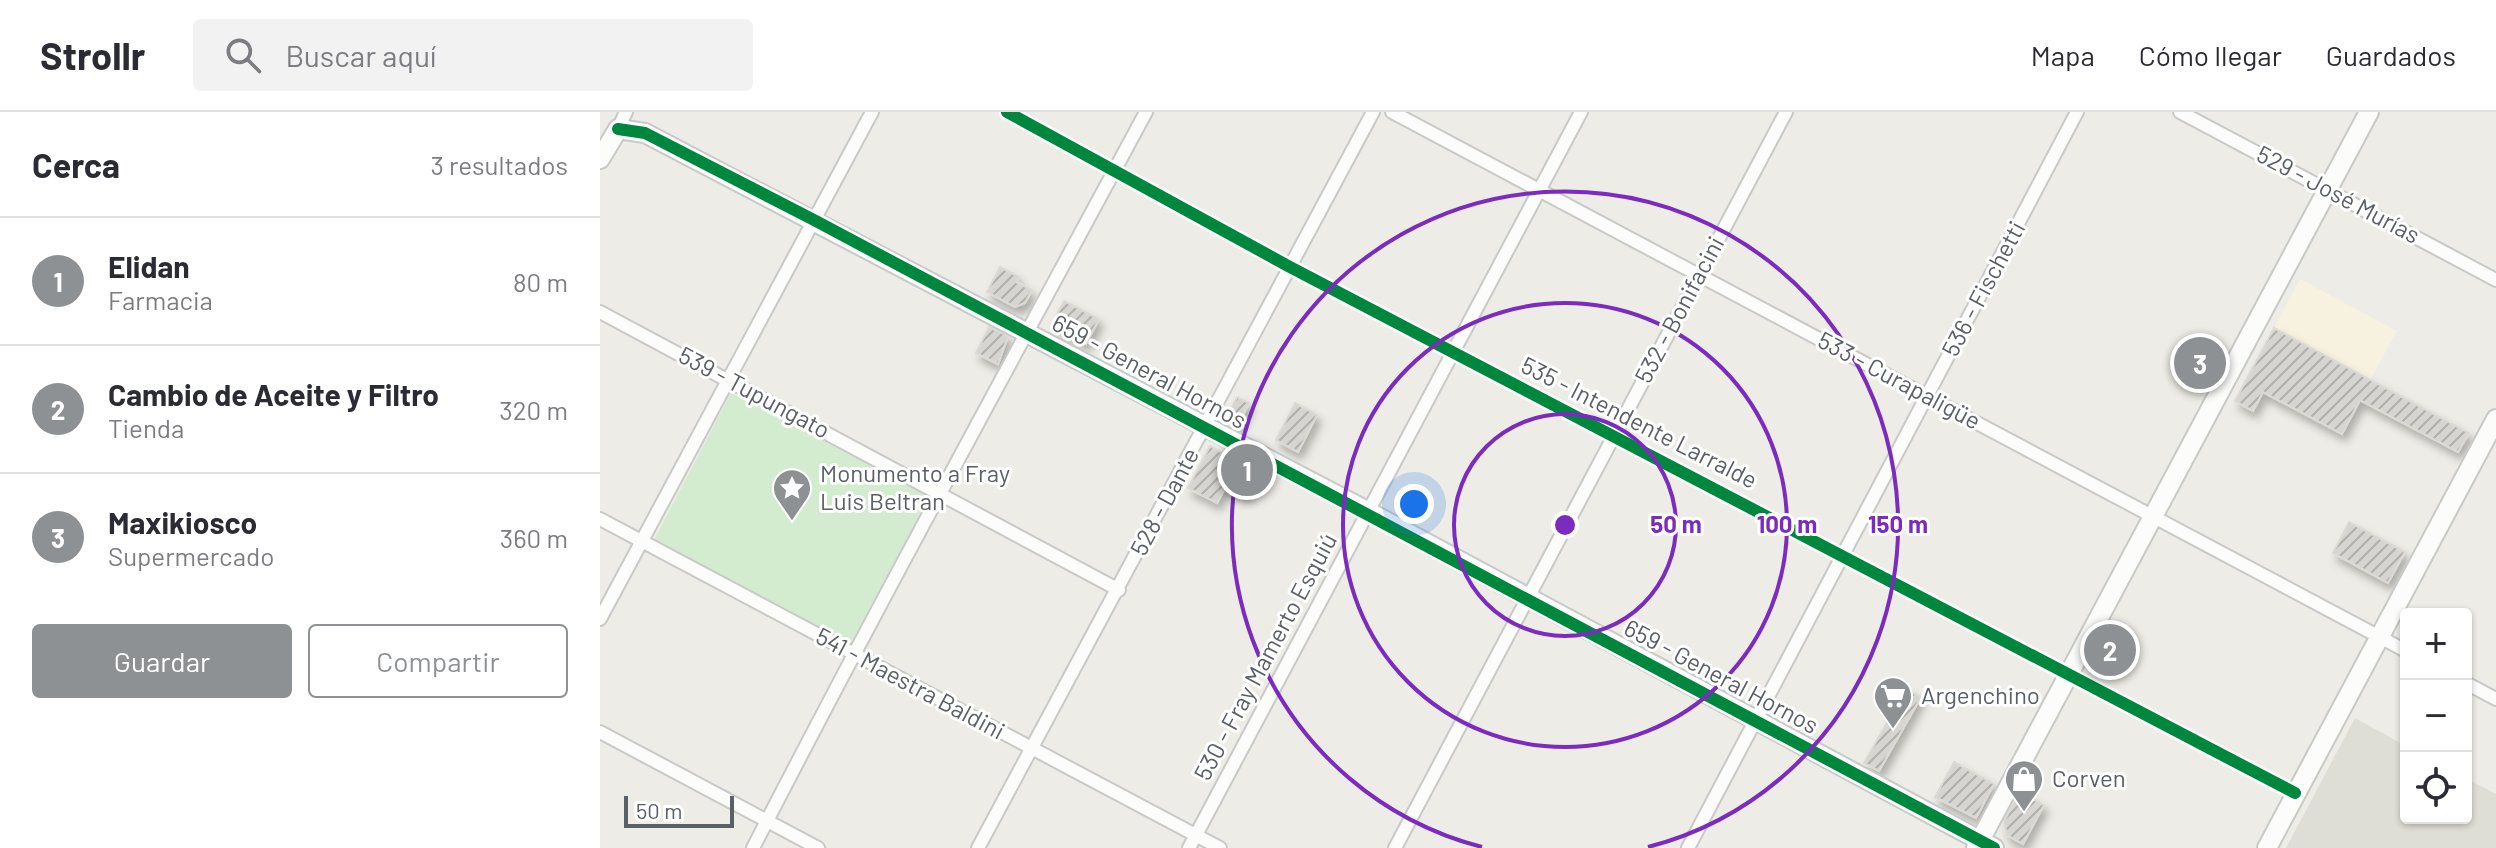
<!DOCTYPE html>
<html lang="es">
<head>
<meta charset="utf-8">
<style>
	:root { --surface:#fff; --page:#f2f2f3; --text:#2b2b33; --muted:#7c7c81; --line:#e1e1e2; --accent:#8e9193 }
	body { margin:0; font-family:Barlow,sans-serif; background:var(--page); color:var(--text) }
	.controls { position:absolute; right:24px; bottom:24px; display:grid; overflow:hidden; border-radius:8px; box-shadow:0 2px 6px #0004 }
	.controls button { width:72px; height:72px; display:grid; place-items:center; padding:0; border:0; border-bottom:2px solid var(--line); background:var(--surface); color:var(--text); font:40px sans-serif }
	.scale { position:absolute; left:24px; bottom:20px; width:110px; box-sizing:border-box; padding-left:8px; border:4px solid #5b6066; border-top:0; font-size:22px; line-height:28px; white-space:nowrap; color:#5b6066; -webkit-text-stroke:6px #fff; paint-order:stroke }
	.you { position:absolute; left:814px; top:392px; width:28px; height:28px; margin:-20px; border:6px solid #fff; border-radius:50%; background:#1a73e8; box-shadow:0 0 0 12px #1a73e833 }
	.badge { display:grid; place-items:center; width:52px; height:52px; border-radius:50%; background:var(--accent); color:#fff; font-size:26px; font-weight:700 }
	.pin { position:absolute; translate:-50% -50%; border:4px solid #fff; box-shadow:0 2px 8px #0006 }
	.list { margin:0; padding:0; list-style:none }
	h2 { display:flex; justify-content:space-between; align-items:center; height:104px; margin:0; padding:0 32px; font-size:34px }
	h2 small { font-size:26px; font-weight:400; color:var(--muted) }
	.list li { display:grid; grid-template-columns:52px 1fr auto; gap:24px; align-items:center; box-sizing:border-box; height:128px; padding:0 32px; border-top:2px solid var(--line) }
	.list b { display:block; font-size:30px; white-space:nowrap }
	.list p { margin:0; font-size:26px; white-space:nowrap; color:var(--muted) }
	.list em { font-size:26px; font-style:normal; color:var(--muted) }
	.actions { display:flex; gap:16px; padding:24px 32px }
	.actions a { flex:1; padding:18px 0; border:2px solid var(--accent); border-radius:8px; text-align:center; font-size:28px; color:var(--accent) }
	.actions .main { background:var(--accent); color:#fff }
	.icon { flex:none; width:44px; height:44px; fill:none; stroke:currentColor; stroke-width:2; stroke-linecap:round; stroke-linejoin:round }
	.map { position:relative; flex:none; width:1896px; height:736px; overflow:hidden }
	header { display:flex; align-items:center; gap:48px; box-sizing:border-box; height:112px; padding:0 40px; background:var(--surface); border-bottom:2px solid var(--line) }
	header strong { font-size:38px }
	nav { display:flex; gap:44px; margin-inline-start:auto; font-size:28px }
	.search { width:560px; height:72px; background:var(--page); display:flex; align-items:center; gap:20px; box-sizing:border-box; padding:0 28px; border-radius:8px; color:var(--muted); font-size:30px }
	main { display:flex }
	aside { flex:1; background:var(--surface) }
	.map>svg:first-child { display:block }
</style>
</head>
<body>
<header>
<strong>Strollr</strong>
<div class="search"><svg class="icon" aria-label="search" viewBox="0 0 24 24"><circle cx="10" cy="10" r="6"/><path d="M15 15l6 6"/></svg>Buscar aquí</div>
<nav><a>Mapa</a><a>Cómo llegar</a><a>Guardados</a></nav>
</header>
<main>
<aside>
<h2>Cerca<small>3 resultados</small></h2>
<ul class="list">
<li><span class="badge">1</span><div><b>Elidan</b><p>Farmacia</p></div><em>80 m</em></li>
<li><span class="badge">2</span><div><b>Cambio de Aceite y Filtro</b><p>Tienda</p></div><em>320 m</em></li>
<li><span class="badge">3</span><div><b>Maxikiosco</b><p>Supermercado</p></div><em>360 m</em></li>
</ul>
<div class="actions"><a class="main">Guardar</a><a>Compartir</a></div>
</aside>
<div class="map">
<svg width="1896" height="736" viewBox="0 0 1896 736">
	<defs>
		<pattern id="building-hatch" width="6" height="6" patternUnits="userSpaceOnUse" patternTransform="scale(2)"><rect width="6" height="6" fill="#d6d5d1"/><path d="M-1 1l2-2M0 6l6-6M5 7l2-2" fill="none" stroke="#b1b0ad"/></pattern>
		<filter id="shadow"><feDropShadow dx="4" dy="7" stdDeviation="4" flood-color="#0004"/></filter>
	</defs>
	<rect width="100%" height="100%" fill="#edece6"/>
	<path fill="#f7f2df" d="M1700 167 1797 219 1770 268 1674 216Z"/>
	<path fill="#dfded6" d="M1755 606 1806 634V706H1866V666L1896 682V736H1686Z"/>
	<path fill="#d3ebcf" d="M131 281 329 384 251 534 53 430Z"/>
	<path fill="url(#building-hatch)" stroke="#dcdad6" stroke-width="2" filter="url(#shadow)" d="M400 155 419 165 416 170 432 178 425 191 415 195 387 180Z
		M464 189 499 207 486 232 456 217 454 208Z
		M389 215 408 224 398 252 376 241Z
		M1674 216 1869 321 1858 340 1760 288 1742 322 1663 280 1653 299 1635 289Z
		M637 285 649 291 636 317 631 314V297Z
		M695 291 717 303 698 340 676 328Z
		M610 334 658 360 646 383 627 373 617 391 588 376Z
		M1749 410 1805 440 1788 471 1733 441Z
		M1504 522 1526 533 1516 554 1494 543Z
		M1306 577 1321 585 1279 659 1264 651Z
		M1354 650 1394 672 1376 706 1335 685Z
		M1420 680 1444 693 1423 732 1407 723 1404 709Z"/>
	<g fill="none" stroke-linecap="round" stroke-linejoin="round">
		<g stroke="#c8c9c8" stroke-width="16">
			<path id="street" d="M407 0 690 155 1695 681
				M792 0 1806 539
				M1580 0 1896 168
				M18 17 26 0
				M0 200 519 478
				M0 407 620 736
				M0 507 272 0
				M1866 571 1896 587
				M0 620 218 736
				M153 736C280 489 414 245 546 0
				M378 736 773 0
				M589 736 981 0
				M795 736 1186 0
				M1088 736 1477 0"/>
		</g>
		<g stroke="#c8cac8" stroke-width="22">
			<path id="secondary" d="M0 47 18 17 45 21 769 400 1394 736
				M1376 736 1769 0
				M1667 736 1896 307"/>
		</g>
		<use href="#street" stroke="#fcfcfb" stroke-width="12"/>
		<use href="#secondary" stroke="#fcfcfb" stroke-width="18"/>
		<g stroke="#fff" stroke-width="17">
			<path id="cycleway" d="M407 0 690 155 1695 681
				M18 17 45 21 214 108 1394 736"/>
		</g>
		<use href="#cycleway" stroke="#00873e" stroke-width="12"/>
	</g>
	<g fill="none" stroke="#7b2cbf" stroke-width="4">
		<circle cx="965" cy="413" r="111"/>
		<circle cx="965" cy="413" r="222"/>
		<path d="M882 735A333 333 0 1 1 1048 735"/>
	</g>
	<defs>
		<g id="sight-pin" transform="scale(2)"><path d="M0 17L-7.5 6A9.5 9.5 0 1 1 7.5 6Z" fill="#8e9193" stroke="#fff"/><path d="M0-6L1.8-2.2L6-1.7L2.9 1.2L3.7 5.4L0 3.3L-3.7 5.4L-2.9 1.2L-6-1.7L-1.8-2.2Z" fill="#fff"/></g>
		<g id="supermarket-pin" transform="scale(2)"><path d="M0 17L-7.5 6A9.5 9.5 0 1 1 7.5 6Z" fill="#8e9193" stroke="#fff"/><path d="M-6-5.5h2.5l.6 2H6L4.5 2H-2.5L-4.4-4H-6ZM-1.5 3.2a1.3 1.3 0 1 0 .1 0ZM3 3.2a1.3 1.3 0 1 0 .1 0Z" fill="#fff"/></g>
		<g id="shop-pin" transform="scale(2)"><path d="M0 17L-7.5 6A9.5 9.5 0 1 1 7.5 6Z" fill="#8e9193" stroke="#fff"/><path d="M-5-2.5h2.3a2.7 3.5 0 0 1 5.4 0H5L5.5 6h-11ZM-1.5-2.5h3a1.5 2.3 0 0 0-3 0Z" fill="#fff"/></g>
	</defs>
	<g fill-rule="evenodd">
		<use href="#sight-pin" x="192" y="376"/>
		<use href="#supermarket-pin" x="1293" y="584"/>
		<use href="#shop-pin" x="1424" y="667"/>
	</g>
	<g text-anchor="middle" stroke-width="6" stroke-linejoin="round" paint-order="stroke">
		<g font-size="24" fill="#5b6066" stroke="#fff">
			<text transform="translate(1738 83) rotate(28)" y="8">529 - José Murías</text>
			<text transform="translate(1384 177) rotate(-62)" y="8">536 - Fischetti</text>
			<text transform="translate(1080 198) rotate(-62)" y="8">532 - Bonifacini</text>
			<text transform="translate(549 260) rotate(28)" y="8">659 - General Hornos</text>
			<text transform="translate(1299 269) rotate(28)" y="8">533 - Curapaligüe</text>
			<text transform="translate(154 281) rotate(28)" y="8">539 - Tupungato</text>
			<text transform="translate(1039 311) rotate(27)" y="8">535 - Intendente Larralde</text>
			<text transform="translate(565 390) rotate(-62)" y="8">528 - Dante</text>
			<text transform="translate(666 545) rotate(-62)" y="8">530 - Fray Mamerto Esquiú</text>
			<text transform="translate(1121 565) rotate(28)" y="8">659 - General Hornos</text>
			<text transform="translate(310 572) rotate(28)" y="8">541 - Maestra Baldini</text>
		</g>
		<g font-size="24" fill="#5b6066" stroke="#fff" text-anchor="start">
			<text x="220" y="370">Monumento a Fray<tspan x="220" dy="28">Luis Beltran</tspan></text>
			<text x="1321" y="592">Argenchino</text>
			<text x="1452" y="675">Corven</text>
		</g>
	</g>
	<circle cx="965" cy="413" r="12" fill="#7b2cbf" stroke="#fff" stroke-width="4"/>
	<g font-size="24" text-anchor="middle" font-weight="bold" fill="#7b2cbf" stroke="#fff" stroke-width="6" stroke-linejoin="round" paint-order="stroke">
		<text x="1076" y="421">50 m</text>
		<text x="1187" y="421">100 m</text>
		<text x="1298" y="421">150 m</text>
	</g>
</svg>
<div class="controls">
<button>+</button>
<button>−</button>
<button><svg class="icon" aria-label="locate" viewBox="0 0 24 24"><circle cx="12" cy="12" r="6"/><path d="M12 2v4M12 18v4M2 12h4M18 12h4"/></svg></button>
</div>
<div class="scale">50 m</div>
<div class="you"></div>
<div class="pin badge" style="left:647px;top:358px">1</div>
<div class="pin badge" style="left:1510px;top:538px">2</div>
<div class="pin badge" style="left:1600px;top:251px">3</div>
</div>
</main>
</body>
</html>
